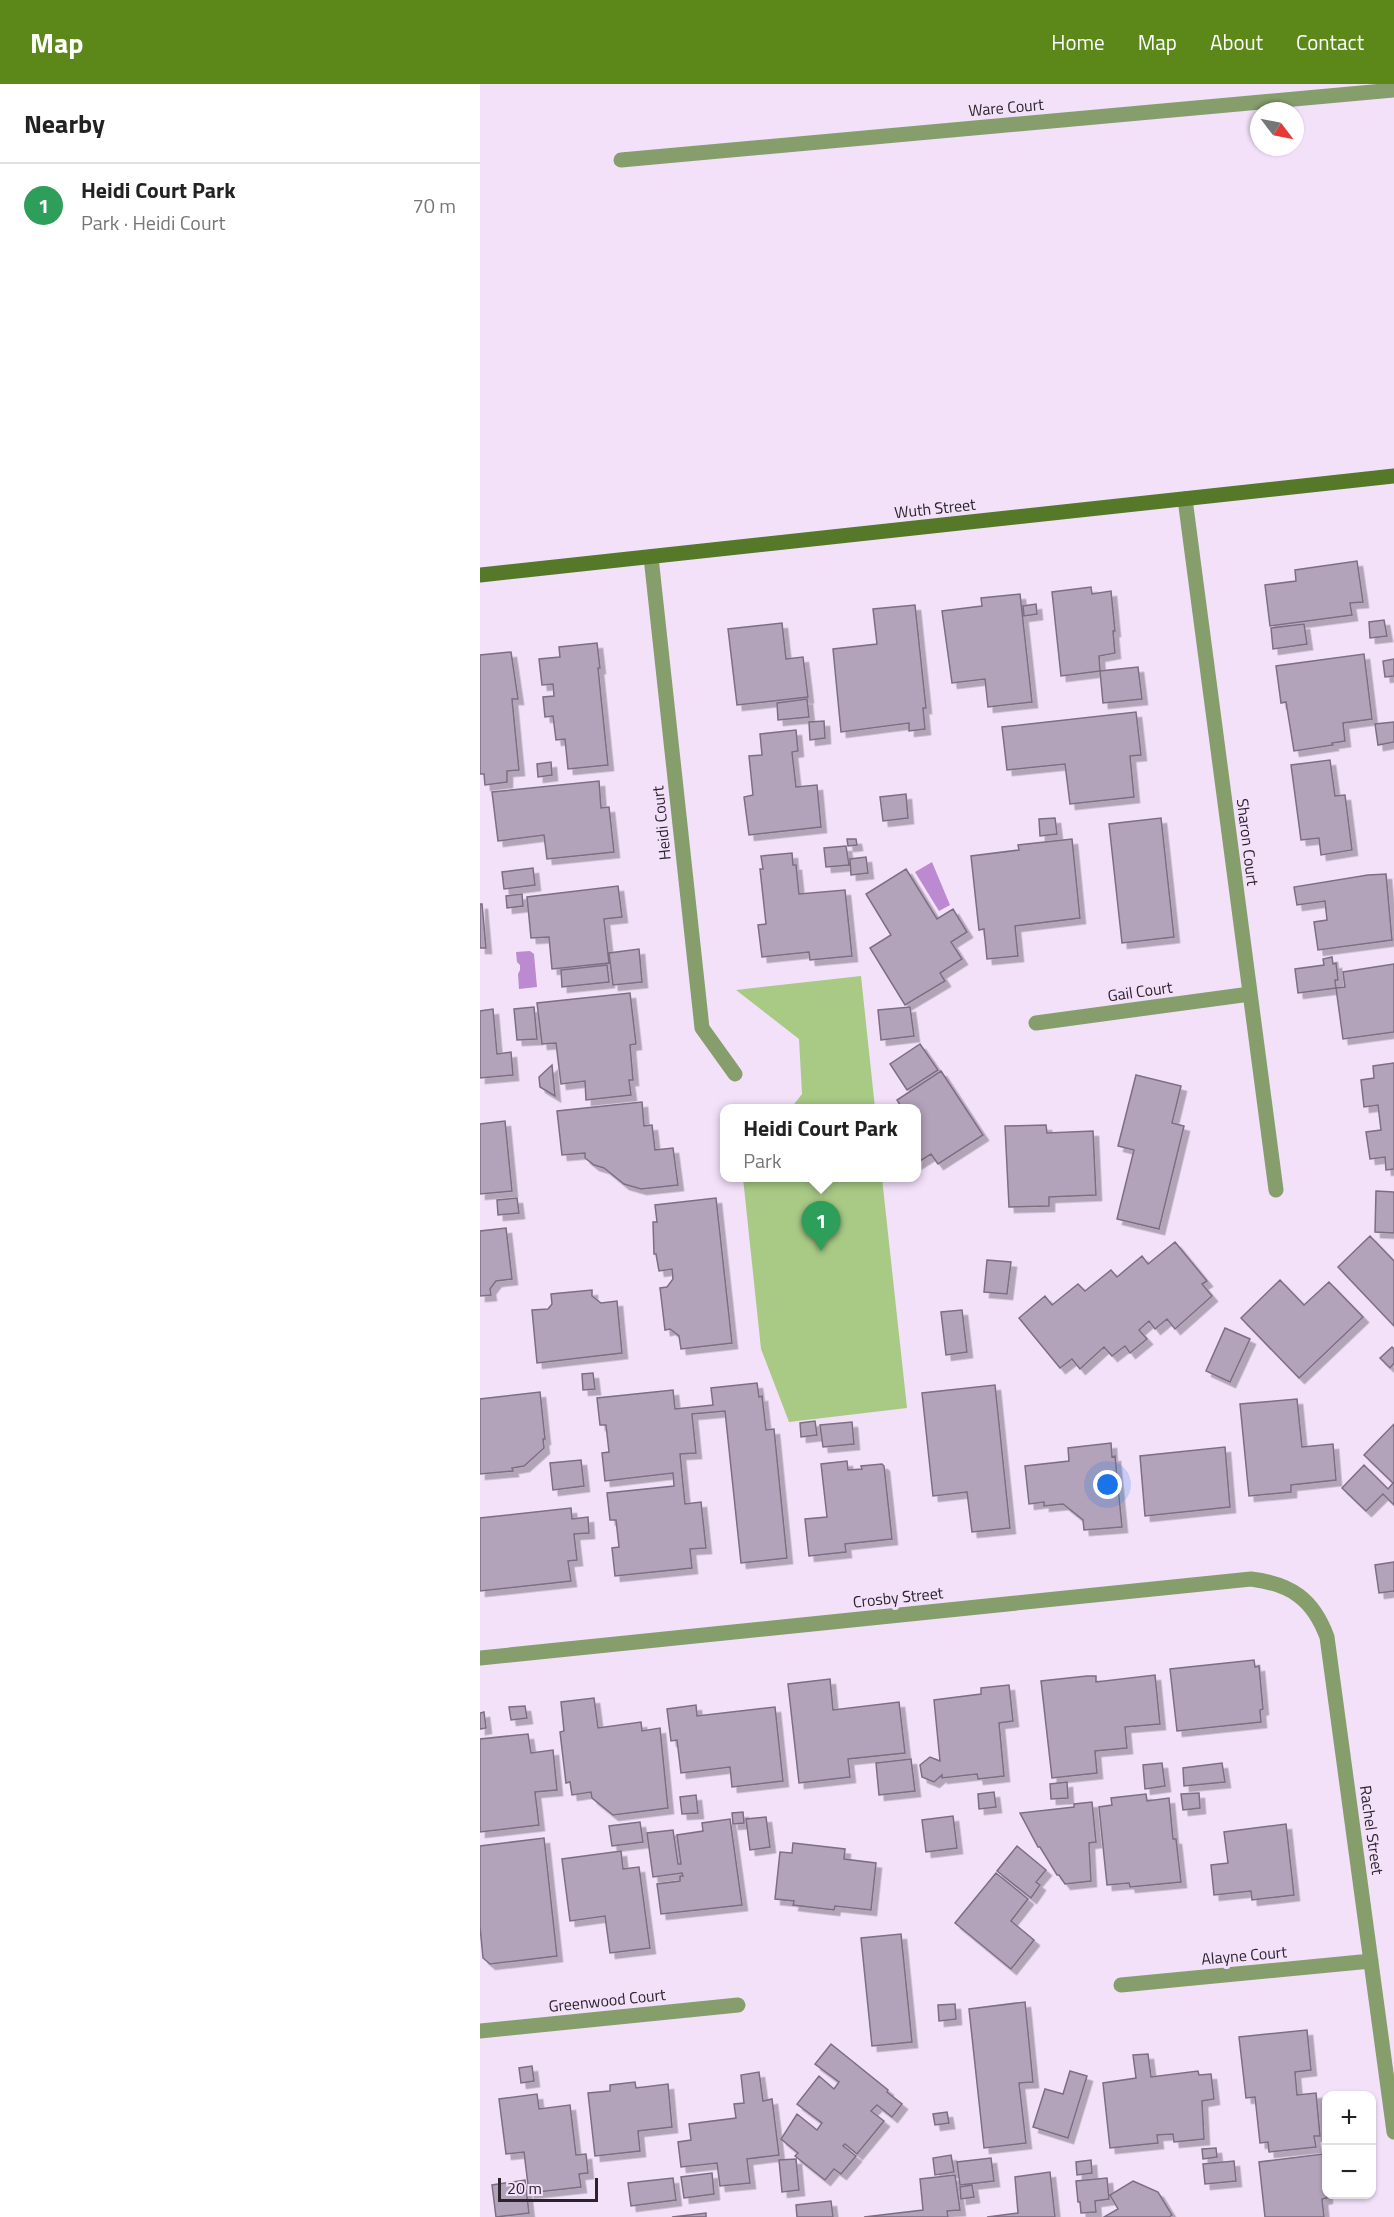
<!DOCTYPE html>
<html lang="en">
<head>
<meta charset="utf-8">
<style>
	:root { --surface:#fff; --page:#f2f2f2; --text:#222; --muted:#767676; --line:#e0e0e0; --accent:#5b8819 }
	body { margin:0; font-family:"Titillium Web",sans-serif; background:var(--page); color:var(--text) }
	.controls { position:absolute; right:18px; bottom:18px; display:grid; overflow:hidden; border-radius:12px; box-shadow:0 2px 4px #0004 }
	.controls button { width:54px; height:54px; display:grid; place-items:center; padding:0; border:0; border-bottom:2px solid var(--line); background:var(--surface); color:var(--text); font:30px sans-serif }
	.compass { position:absolute; left:770px; top:18px; width:54px; height:54px; border-radius:50%; background:var(--surface); box-shadow:0 2px 4px #0004; rotate:122deg }
	.scale { position:absolute; left:18px; bottom:15px; width:100px; box-sizing:border-box; padding-left:6px; border:3px solid #2b242d; border-top:0; font-size:16px; line-height:21px; white-space:nowrap; color:#2b242d; -webkit-text-stroke:4px #f3e1fa; paint-order:stroke }
	.you { position:absolute; left:628px; top:1401px; width:21px; height:21px; margin:-15px; border:4px solid #fff; border-radius:50%; background:#1a73e8; box-shadow:0 0 0 9px #1a73e833 }
	.badge { display:grid; place-items:center; width:39px; height:39px; border-radius:50%; background:var(--accent); color:#fff; font-size:20px; font-weight:700 }
	.pin { position:absolute; translate:-50% -50px; filter:drop-shadow(0 2px 3px #0008) }
	.pin::after { content:''; position:absolute; top:32px; width:21px; height:18px; background:inherit; clip-path:polygon(0 0,100% 0,50% 100%) }
	.popup { position:absolute; left:240px; top:1020px; width:201px; height:78px; box-sizing:border-box; display:grid; place-content:center; border-radius:12px; background:var(--surface); filter:drop-shadow(0 2px 4px #0005); font-size:20px; white-space:nowrap; color:var(--muted) }
	.popup b { font-size:22px; color:var(--text) }
	.popup::after { content:''; position:absolute; left:50%; top:100%; margin-left:-12px; border:12px solid transparent; border-top-color:var(--surface) }
	.list { margin:0; padding:0; list-style:none }
	h2 { display:flex; justify-content:space-between; align-items:center; height:78px; margin:0; padding:0 24px; font-size:26px }
	h2 small { font-size:20px; font-weight:400; color:var(--muted) }
	.list li { display:grid; grid-template-columns:39px 1fr auto; gap:18px; align-items:center; box-sizing:border-box; height:84px; padding:0 24px; border-top:2px solid var(--line) }
	.list b { display:block; font-size:22px; white-space:nowrap }
	.list p { margin:0; font-size:20px; white-space:nowrap; color:var(--muted) }
	.list em { font-size:20px; font-style:normal; color:var(--muted) }
	.map { position:relative; flex:none; width:914px; height:2133px; overflow:hidden }
	header { display:flex; align-items:center; gap:36px; box-sizing:border-box; height:84px; padding:0 30px; background:var(--accent); color:#fff }
	header strong { font-size:28px }
	nav { display:flex; gap:33px; margin-inline-start:auto; font-size:21px }
	main { display:flex }
	aside { flex:1; background:var(--surface) }
	.map>svg:first-child { display:block }
</style>
</head>
<body>
<header>
<strong>Map</strong>
<nav><a>Home</a><a>Map</a><a>About</a><a>Contact</a></nav>
</header>
<main>
<aside>
<h2>Nearby<small></small></h2>
<ul class="list">
<li><span class="badge" style="background:#2e9e5b">1</span><div><b>Heidi Court Park</b><p>Park · Heidi Court</p></div><em>70 m</em></li>
</ul>
</aside>
<div class="map">
<svg width="914" height="2133" viewBox="0 0 914 2133">
	<defs>
		<filter id="shadow"><feDropShadow dx="5.5" dy="5.5" stdDeviation="0" flood-color="#0004"/></filter>
	</defs>
	<rect width="100%" height="100%" fill="#f3e1fa"/>
	<path fill="#a8ca85" d="M381 892 395 1024H311L322 1010 319 955 256 906Z
		M263 1094H402L427 1324 309 1338 281 1265Z"/>
	<path fill="#bc8ad0" d="M452 778 470 821 459 827 435 788Z
		M50 867 54 870 57 903 39 905 38 890 40 886V881L37 878 36 868Z"/>
	<path fill="#b3a3ba" stroke="#7e6e84" stroke-width="1.5" filter="url(#shadow)" d="M877 477 883 518 870 519 872 531 790 542 785 501 816 497 815 486Z
		M611 503 612 510 631 507 635 547H633L635 569 619 572 620 587 581 592 572 508Z
		M540 510 552 618 508 623 505 595 472 599 462 527 502 522 501 514Z
		M556 520 557 530 544 532 543 522Z
		M435 521 446 624H443L445 645 429 647V639L361 648 353 565 397 560 393 525Z
		M904 536 907 552 890 554 889 538Z
		M302 539 306 575 323 573 328 613 257 621 248 545Z
		M824 540 827 560 793 565 791 544Z
		M117 559 120 584H118L128 681 88 685 85 655 76 656 73 632 65 633 63 613 74 612 73 600 62 601 59 575 80 573 79 563Z
		M31 568 38 615H32L39 686 27 687V698L5 701 4 690H0V571Z
		M884 570 892 635 863 639 865 657 852 659 853 661 814 667 806 618 801 619 796 582Z
		M914 575V592L905 593 903 577Z
		M658 583 662 615 623 619 620 587Z
		M327 615 329 633 298 636 297 619Z
		M656 628 661 671 650 672 654 713 590 720 585 680 527 686 522 643Z
		M344 637 345 654 330 656 329 638Z
		M914 638V658L898 661 895 640Z
		M316 646 318 667 312 668 316 703 337 701 341 743 269 751 264 713 273 711 269 672 282 671 280 650Z
		M850 676 855 712 865 711 872 766 841 771 839 754 821 756 811 681Z
		M71 678 72 691 58 693 57 680Z
		M119 697 121 724 129 723 134 768 67 775 64 751 18 757 12 708Z
		M426 710 428 734 403 737 400 713Z
		M575 734 577 750 560 752 559 735Z
		M681 734 694 853 642 859 629 740Z
		M367 755H376L377 761 368 762Z
		M592 755 600 834 535 842 538 872 507 875 504 845 499 846 491 772 539 766 538 761Z
		M366 762 369 781 346 783 344 764Z
		M312 769 313 781H316L319 810 365 806 372 872 330 876 329 868 282 873 278 841 286 840 280 785H283L281 772Z
		M386 773 388 789 371 791 370 775Z
		M53 784 55 801 24 805 22 788Z
		M426 785 457 835 473 825 487 848 471 858 482 875 460 889 465 897 425 921 390 864 411 851 386 810Z
		M906 790 912 856 838 866 834 838 847 836 845 817 817 821 814 803 888 791Z
		M138 802 142 833 124 835 129 879 72 885 69 853 51 854 47 813Z
		M42 810 43 822 27 824 26 812Z
		M0 820H2L6 864H0Z
		M159 865 162 898 133 901 129 869Z
		M852 873 853 880 856 879 858 896H855L856 904 818 909 815 885 844 881 843 875Z
		M914 880V948L863 955 856 904 865 903 863 888Z
		M127 881 129 898 82 903 81 886Z
		M150 909 156 960 150 961 153 996H149L151 1011 106 1016 105 997 81 1000 76 959 62 960 57 919Z
		M54 923 57 955 37 956 34 925Z
		M430 923 434 952 401 956 398 926Z
		M13 925 17 970 31 968 33 991 0 994V927Z
		M440 960 458 986 427 1006 410 980Z
		M914 979V1085L906 1086 905 1073 890 1075 886 1048 901 1046 898 1021 884 1023 881 996 894 994 893 982Z
		M72 981 75 1012 60 1003 59 993Z
		M461 987 503 1051 458 1080 451 1070 437 1079V1024H422L417 1016Z
		M656 991 701 1002 692 1039 704 1042 679 1145 637 1135 654 1066 638 1062Z
		M162 1018 164 1042 172 1041 175 1066 193 1064 198 1101 161 1105 144 1100 124 1084 114 1081 105 1074V1069L82 1071 77 1027Z
		M25 1037 32 1107 0 1110V1040Z
		M566 1041 567 1049 613 1047 616 1111 569 1113V1122L529 1123 525 1042Z
		M896 1107 914 1108V1149L895 1148Z
		M37 1114 39 1129 18 1131 17 1116Z
		M236 1114 252 1259 201 1265 199 1252 190 1245 185 1246 180 1204 187 1203 193 1195 192 1185 179 1187 176 1170H174L173 1138H177L175 1121Z
		M26 1144 32 1195 16 1197 10 1205 11 1211 0 1212V1147Z
		M890 1152 914 1177V1242L858 1183Z
		M695 1158 727 1197 722 1200 732 1212 695 1245 687 1235 675 1245 669 1237 659 1246 667 1255 650 1269 645 1262 632 1272 624 1263 600 1285 592 1275 580 1284 539 1234 565 1212 572 1221 598 1200 605 1207 631 1186 637 1193 662 1172 668 1180Z
		M507 1176 531 1178 527 1210 504 1208Z
		M800 1196 824 1221 849 1198 883 1233 819 1294 761 1234Z
		M112 1206V1212L121 1219 137 1217 142 1269 57 1279 52 1226 68 1225 72 1220 71 1210Z
		M482 1226 487 1268 466 1271 461 1228Z
		M745 1244 770 1255 750 1298 726 1287Z
		M912 1263 914 1265V1279L910 1284 900 1274Z
		M113 1289 115 1305 103 1306 102 1290Z
		M277 1299 279 1313 282 1312 286 1346 294 1345 307 1474 261 1479 245 1327 212 1330 216 1369 200 1370 205 1420 221 1418 226 1464 210 1465 212 1484 135 1492 132 1464 139 1463 136 1436H130L127 1409 194 1402 193 1389 125 1397 122 1369 129 1368 126 1341H120L117 1314 193 1306 195 1325 233 1321 231 1304Z
		M515 1301 530 1444 492 1448 487 1408 453 1412 442 1309Z
		M60 1308 65 1355H63L64 1364 44 1382 32 1384 33 1387 0 1390V1315Z
		M817 1315 822 1363 853 1360 856 1396 811 1401V1408L769 1412 760 1320Z
		M335 1337 337 1351 321 1353 320 1339Z
		M372 1338 374 1360 343 1363 340 1341Z
		M914 1340V1421L903 1410 886 1427 862 1404 884 1381 908 1405 913 1399 884 1371Z
		M631 1359 632 1373 635 1372 642 1443 604 1446 603 1436 583 1420 564 1422V1418L549 1420 545 1382 589 1377 588 1364Z
		M745 1363 750 1423 665 1432 660 1372Z
		M101 1376 104 1402 73 1406 70 1379Z
		M367 1377 368 1386 382 1385 381 1382 402 1380 404 1382 412 1455 365 1460 366 1468 329 1472 325 1435 347 1433 341 1380Z
		M91 1424 92 1435 108 1433 109 1449 94 1450 97 1476 88 1477 91 1497 0 1507V1434Z
		M914 1478V1507L899 1509 895 1481Z
		M774 1576 775 1583 779 1582 783 1625 780 1626 781 1638 697 1647 690 1585Z
		M675 1591 680 1640 645 1643 647 1664 615 1667 617 1689 572 1694 561 1597 607 1592H616V1598Z
		M350 1595 353 1626 419 1618 425 1669 368 1675 370 1693 319 1699 308 1600Z
		M529 1601 533 1637 519 1639 524 1692 498 1695 497 1690 462 1694V1691L454 1698 442 1693 440 1681 450 1673 460 1677 454 1616 501 1610V1604Z
		M114 1614 118 1644 161 1638 162 1647 180 1644 188 1724 133 1731 112 1714 111 1708 92 1711 90 1698 86 1699 80 1648 84 1647 81 1618Z
		M216 1621 217 1632 295 1623 303 1697 252 1703 250 1683 201 1689 197 1656 191 1657 187 1625Z
		M45 1622 47 1634 31 1636 29 1623Z
		M4 1628 6 1644 0 1645V1629Z
		M48 1650 51 1669 73 1666 77 1706 55 1708 59 1741 0 1748V1655Z
		M431 1675 435 1707 399 1711 396 1679Z
		M682 1679 685 1702 665 1705 663 1681Z
		M742 1679 745 1698 704 1702 703 1684Z
		M587 1698 588 1714 571 1715 570 1700Z
		M514 1708 516 1723 499 1725 498 1710Z
		M719 1709 720 1724 703 1726 701 1710Z
		M666 1710 667 1717 689 1714 693 1755H696L701 1798 650 1803 649 1799 627 1801 619 1723 632 1721 631 1714Z
		M216 1711 218 1729 202 1730 200 1713Z
		M612 1718 616 1758 609 1759 611 1797 585 1800 579 1791H577L560 1763H558L540 1729 594 1723V1720Z
		M263 1728 264 1739 253 1740 252 1729Z
		M473 1732 477 1764 446 1768 442 1736Z
		M286 1733 290 1763 270 1766 266 1735Z
		M250 1735 262 1821 181 1830 177 1800 200 1797V1792H203L202 1789 173 1793 167 1749 193 1746 198 1780H201L197 1751 223 1747 222 1739Z
		M160 1738 163 1758 132 1762 129 1742Z
		M806 1740 814 1811 772 1816 771 1807 734 1811 731 1781 748 1779 744 1748Z
		M64 1754 77 1872 10 1880 3 1874 0 1843V1762Z
		M313 1759 365 1765 364 1775 396 1779 391 1826 355 1822 354 1826 313 1821 314 1817 295 1815 300 1768 312 1769Z
		M537 1762 566 1786 556 1798 560 1801 551 1814 517 1787Z
		M141 1767 143 1785 159 1783 170 1864 130 1869 125 1832 90 1837 82 1775Z
		M516 1789 548 1815 531 1837 554 1856 531 1885 475 1839Z
		M421 1850 432 1958 392 1962 381 1854Z
		M545 1918 553 1998 539 1999 546 2059 504 2064 489 1925Z
		M475 1920 476 1935 459 1937 458 1921Z
		M827 1946 831 1986 815 1988 817 2011 836 2009 840 2052H834L836 2063 789 2068 788 2058 780 2059 775 2013 766 2014 759 1953Z
		M351 1960 408 2006 407 2008 422 2020 412 2033 397 2021 391 2027 404 2037 377 2070 365 2060 363 2062 376 2072 361 2090 354 2085 345 2096 315 2072 318 2069 301 2055 317 2030 337 2046 342 2039 317 2020 339 1992 354 2005 359 1998 335 1980Z
		M668 1970 671 1993 718 1987 719 1991 731 1990 734 2015 722 2017 724 2055 694 2058 693 2050 677 2051 678 2059 630 2064 623 1999 656 1994 653 1971Z
		M52 1982 54 1997 41 1999 39 1984Z
		M590 1987 607 1992 588 2054 553 2043 565 2005 583 2010Z
		M279 1988 283 2017 292 2015 299 2071 267 2075 270 2099 240 2102 237 2079 201 2083 198 2058 211 2056 209 2040 256 2034 254 2020 264 2019 261 1991Z
		M155 1998 156 2004 188 2000 192 2043 158 2047 160 2067 115 2072 108 2009 130 2007V2001Z
		M57 2010 59 2025 90 2021 96 2071 106 2070 108 2089 99 2090 101 2103 49 2109 44 2068 26 2070 19 2015Z
		M467 2028 469 2039 455 2041 453 2030Z
		M736 2064 737 2073 723 2075 722 2065Z
		M843 2070 847 2114 842 2115 844 2133H785L779 2078Z
		M471 2071 474 2088 455 2091 453 2074Z
		M511 2074 514 2097 480 2101 477 2078Z
		M316 2075 319 2106 302 2108 299 2076Z
		M611 2076 612 2089 597 2091 596 2078Z
		M754 2077 756 2097 725 2100 723 2080Z
		M570 2088 575 2133H507L538 2129 535 2093Z
		M232 2089 234 2110 204 2114 201 2093Z
		M475 2091 480 2126 467 2127 468 2133H384L443 2126 440 2095Z
		M193 2094 196 2116 151 2122 148 2099Z
		M627 2094 629 2115 615 2117 616 2128 601 2129 600 2118H598L596 2097Z
		M45 2096 49 2129 16 2133 12 2101Z
		M653 2097 678 2108 692 2131 689 2133H624L638 2125 630 2111Z
		M492 2101 494 2113 481 2115 480 2103Z
		M351 2117 353 2133H317L316 2121Z
		M226 2129V2133H192Z"/>
	<g fill="none" stroke-linecap="round" stroke-linejoin="round">
		<path stroke="#859e6b" stroke-width="15" d="M141 76 914 6
			M705 415 796 1106
			M171 473 222 944 255 990
			M556 939 770 910
			M0 1574 771 1495C811 1500 833 1515 847 1553L914 2048
			M641 1901 891 1877
			M0 1947 258 1921"/>
		<path stroke="#557928" stroke-width="15" d="M0 491 914 392"/>
	</g>
	<g text-anchor="middle" stroke-width="6" stroke-linejoin="round" paint-order="stroke">
		<g font-size="16" fill="#2b242d" stroke="#f3e1fa">
			<text transform="translate(526 23) rotate(-5)" y="6">Ware Court</text>
			<text transform="translate(455 424) rotate(-6)" y="6">Wuth Street</text>
			<text transform="translate(181 739) rotate(-96)" y="6">Heidi Court</text>
			<text transform="translate(768 758) rotate(83)" y="6">Sharon Court</text>
			<text transform="translate(660 907) rotate(-8)" y="6">Gail Court</text>
			<text transform="translate(418 1513) rotate(-6)" y="6">Crosby Street</text>
			<text transform="translate(892 1746) rotate(82)" y="6">Rachel Street</text>
			<text transform="translate(764 1871) rotate(-5)" y="6">Alayne Court</text>
			<text transform="translate(127 1916) rotate(-6)" y="6">Greenwood Court</text>
		</g>
	</g>
</svg>
<div class="controls">
<button>+</button>
<button>−</button>
</div>
<svg class="compass" viewBox="-18 -18 36 36"><path d="M0-13l5 13h-10z" fill="#e53935"/><path d="M0 13l5-13h-10z" fill="#767676"/></svg>
<div class="scale">20 m</div>
<div class="you"></div>
<div class="pin badge" style="left:341px;top:1167px;background:#2e9e5b">1</div>
<div class="popup"><b>Heidi Court Park</b>Park</div>
</div>
</main>
</body>
</html>
